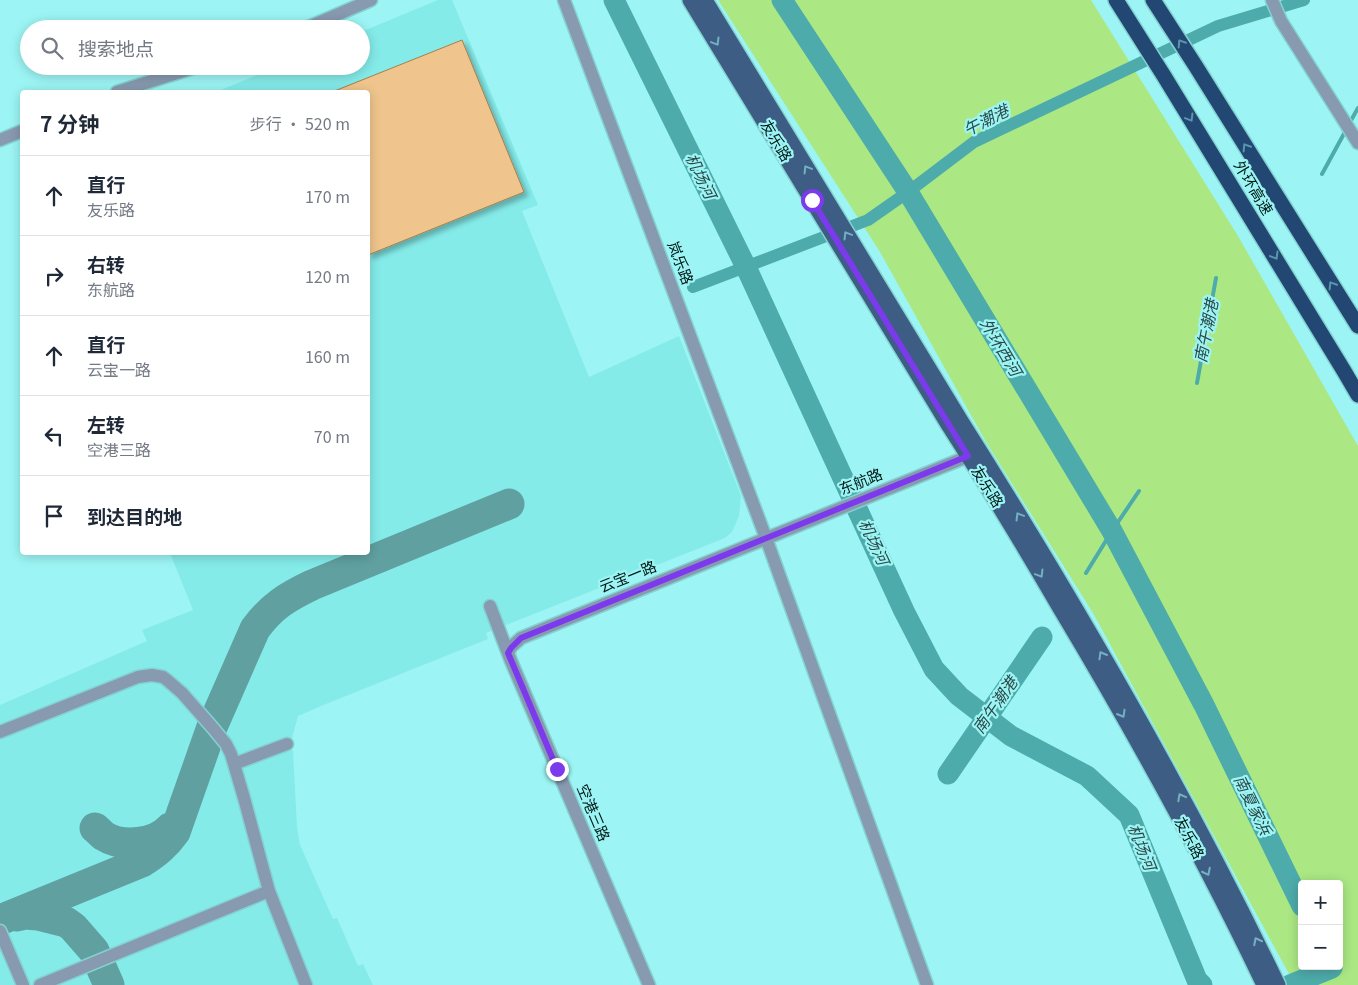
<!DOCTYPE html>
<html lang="zh">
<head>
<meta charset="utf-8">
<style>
	:root { --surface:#fff; --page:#f6f6f7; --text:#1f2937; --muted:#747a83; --line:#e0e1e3 }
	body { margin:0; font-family:Georgia,"Noto Sans SC",serif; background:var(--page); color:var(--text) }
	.controls { position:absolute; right:15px; bottom:15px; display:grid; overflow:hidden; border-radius:5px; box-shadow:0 2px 12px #0003 }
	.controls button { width:45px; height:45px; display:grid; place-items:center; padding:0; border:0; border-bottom:1px solid var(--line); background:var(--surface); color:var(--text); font:25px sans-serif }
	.stop { position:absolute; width:15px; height:15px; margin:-11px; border:4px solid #7c3aed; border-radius:50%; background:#fff }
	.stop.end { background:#7c3aed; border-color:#fff; box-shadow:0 1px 5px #0008 }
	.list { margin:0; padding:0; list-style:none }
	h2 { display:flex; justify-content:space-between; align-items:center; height:65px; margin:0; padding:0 20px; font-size:21px }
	h2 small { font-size:16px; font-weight:400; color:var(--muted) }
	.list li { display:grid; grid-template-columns:32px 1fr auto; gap:15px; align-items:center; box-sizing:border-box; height:80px; padding:0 20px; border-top:1px solid var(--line) }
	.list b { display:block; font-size:19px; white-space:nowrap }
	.list p { margin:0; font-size:16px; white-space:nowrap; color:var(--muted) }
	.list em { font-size:16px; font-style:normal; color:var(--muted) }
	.icon { flex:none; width:28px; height:28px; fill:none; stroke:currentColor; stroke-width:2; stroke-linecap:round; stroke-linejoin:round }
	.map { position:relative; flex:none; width:1358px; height:985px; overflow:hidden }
	.search { position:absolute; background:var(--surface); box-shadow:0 2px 12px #0003; left:20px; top:20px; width:350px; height:55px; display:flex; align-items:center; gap:12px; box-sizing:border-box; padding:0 18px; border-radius:28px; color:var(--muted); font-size:19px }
	.panel { position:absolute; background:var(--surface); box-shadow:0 2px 12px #0003; left:20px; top:90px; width:350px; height:465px; border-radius:5px }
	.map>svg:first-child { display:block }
</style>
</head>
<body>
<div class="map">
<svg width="1358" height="985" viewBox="0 0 1358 985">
	<defs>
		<filter id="shadow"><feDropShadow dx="4" dy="4" stdDeviation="2.5" flood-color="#0004"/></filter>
	</defs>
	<rect width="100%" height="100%" fill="#9cf5f4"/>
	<path fill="#84ebe9" d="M438 0H452L538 205 522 211 589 377 679 336 741 496 739 516 732 532 725 538 486 633 488 639 321 706 298 716 291 742 287 744 293 751 297 827 300 845 333 919 337 918 358 966 363 964 373 985H0V705L147 641 142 630 193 610 170 553 368 552V92H216L279 66H361V32Z"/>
	<path fill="#abe883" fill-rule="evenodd" d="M718 0H1091L1238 236 1358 446V985H1295L1093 613 986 442 880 252ZM1302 884H1339V966H1302Z"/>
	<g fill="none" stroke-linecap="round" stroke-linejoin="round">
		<path stroke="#4dacab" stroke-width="4" d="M1349 124 1358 108
			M1322 174 1346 130
			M1197 383 1216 278
			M1086 573 1112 531 1139 491"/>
		<path stroke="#4dacab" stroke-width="12" d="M693 287 868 220 908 192 974 142 1218 26 1304 0"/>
		<path stroke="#4dacab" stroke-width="21" d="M614 0 746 267 904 611 934 669 959 696 1011 736 1087 776 1129 815 1197 980 1202 985
			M782 0 908 192 1112 531 1204 705 1302 906
			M948 774 1042 637
			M1290 985 1332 968"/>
		<path stroke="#60a0a0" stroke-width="31" d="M95 828C98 830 101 834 104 836 123 848 155 844 170 828
			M16 916 25 914 38 915 66 922 73 927 94 951 109 985
			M0 920 142 862C156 853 165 846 175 832L212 727 255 629C272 606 287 597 312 585L509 504"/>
	</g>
	<path fill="#efc58d" stroke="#a67f49" filter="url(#shadow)" d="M462 40 524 192 368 255V92H332Z"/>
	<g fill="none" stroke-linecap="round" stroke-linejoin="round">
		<g stroke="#83d2d1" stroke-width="15">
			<path id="minor" d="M564 0 766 538 927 985
				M1272 0 1281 21 1358 143
				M304 29 371 0
				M117 92 199 66
				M0 140 22 131
				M490 606 511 661 649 985
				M508 653 511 647 521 638 969 456
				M0 732 138 677 152 675 163 677 167 680 182 693 212 727 226 744 231 754 244 798 269 891 306 985
				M234 764 287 744
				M0 931 23 985
				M40 985 269 891"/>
		</g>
		<g stroke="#83d2d1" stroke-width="18">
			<path id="major" d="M690 0 949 426C988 487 1025 548 1061 610 1134 732 1203 857 1264 985
				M705 0 961 421C1076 603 1185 791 1278 985"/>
		</g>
		<g stroke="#83d2d1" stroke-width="18">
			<path id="highway" d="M1116 0 1164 76 1344 371 1358 395
				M1153 0 1195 65 1358 326"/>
		</g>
		<use href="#minor" stroke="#889ab0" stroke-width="12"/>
		<use href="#major" stroke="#3e5d84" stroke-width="15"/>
		<use href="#highway" stroke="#224773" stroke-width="15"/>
	</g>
	<defs><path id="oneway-chevron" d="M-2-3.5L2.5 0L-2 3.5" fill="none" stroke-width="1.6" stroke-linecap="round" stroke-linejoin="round" transform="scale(1.25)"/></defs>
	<g stroke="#72b1c2">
		<use href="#oneway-chevron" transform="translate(716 42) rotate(59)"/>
		<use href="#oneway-chevron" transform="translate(807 169) rotate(-121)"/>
		<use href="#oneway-chevron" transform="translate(847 235) rotate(-121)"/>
		<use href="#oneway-chevron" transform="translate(1019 516) rotate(-121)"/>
		<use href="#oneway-chevron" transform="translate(1040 574) rotate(59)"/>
		<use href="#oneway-chevron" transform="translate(1102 655) rotate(-120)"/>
		<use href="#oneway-chevron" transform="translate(1122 714) rotate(60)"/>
		<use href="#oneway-chevron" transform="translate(1181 797) rotate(-118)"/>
		<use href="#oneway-chevron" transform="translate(1207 872) rotate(63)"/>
		<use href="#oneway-chevron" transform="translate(1257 941) rotate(-117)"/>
	</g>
	<g stroke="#5995ad">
		<use href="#oneway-chevron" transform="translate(1181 43) rotate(-123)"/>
		<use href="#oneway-chevron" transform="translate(1190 118) rotate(59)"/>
		<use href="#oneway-chevron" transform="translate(1246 147) rotate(-122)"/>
		<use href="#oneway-chevron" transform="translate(1275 256) rotate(59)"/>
		<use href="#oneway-chevron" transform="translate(1332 285) rotate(-122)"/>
	</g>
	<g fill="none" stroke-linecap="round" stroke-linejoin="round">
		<path stroke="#7c3aed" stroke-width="6" d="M557 769 508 653 511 648 521 638 968 456 812 200"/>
	</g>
	<g text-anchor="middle" stroke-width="4.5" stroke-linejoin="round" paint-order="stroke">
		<g font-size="15" fill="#001818" stroke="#9cf5f4">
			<text transform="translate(776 141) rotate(59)" y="5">友乐路</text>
			<text transform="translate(1253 188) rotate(59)" y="5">外环高速</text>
			<text transform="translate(680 263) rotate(69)" y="5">岚乐路</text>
			<text transform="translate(861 482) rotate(-22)" y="5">东航路</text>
			<text transform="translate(987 487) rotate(58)" y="5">友乐路</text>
			<text transform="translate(628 577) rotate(-22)" y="5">云宝一路</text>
			<text transform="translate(593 813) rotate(67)" y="5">空港三路</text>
			<text transform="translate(1189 838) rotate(62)" y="5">友乐路</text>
		</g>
		<g font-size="16" font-style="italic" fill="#2b4949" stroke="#9cf5f4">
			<text transform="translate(986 120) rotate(-27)" y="6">午潮港</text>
			<text transform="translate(701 176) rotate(64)" y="6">机场河</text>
			<text transform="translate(1206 331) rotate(-79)" y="6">南午潮港</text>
			<text transform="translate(1001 347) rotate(59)" y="6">外环西河</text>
			<text transform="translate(874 542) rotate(65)" y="6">机场河</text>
			<text transform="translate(995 705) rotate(-55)" y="6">南午潮港</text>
			<text transform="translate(1253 805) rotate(64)" y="6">南夏家浜</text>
			<text transform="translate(1142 847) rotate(68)" y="6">机场河</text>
		</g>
	</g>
</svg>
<div class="controls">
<button>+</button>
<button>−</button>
</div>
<div class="stop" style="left:812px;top:200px"></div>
<div class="stop end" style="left:557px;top:769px"></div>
<div class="search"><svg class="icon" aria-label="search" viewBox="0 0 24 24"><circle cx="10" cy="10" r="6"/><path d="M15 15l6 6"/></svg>搜索地点</div>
<section class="panel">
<h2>7 分钟<small>步行 · 520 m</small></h2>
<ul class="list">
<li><svg class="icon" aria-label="ahead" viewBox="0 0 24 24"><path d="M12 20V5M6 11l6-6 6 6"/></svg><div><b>直行</b><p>友乐路</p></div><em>170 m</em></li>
<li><svg class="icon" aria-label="right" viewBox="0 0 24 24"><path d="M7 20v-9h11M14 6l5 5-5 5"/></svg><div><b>右转</b><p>东航路</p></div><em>120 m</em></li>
<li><svg class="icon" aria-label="ahead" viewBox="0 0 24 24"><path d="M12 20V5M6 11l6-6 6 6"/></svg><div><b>直行</b><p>云宝一路</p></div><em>160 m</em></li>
<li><svg class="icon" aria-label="left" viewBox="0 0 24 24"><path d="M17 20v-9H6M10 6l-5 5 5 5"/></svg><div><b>左转</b><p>空港三路</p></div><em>70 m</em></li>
<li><svg class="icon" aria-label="arrive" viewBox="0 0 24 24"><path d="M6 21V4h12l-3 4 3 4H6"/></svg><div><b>到达目的地</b></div></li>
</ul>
</section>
</div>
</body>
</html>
